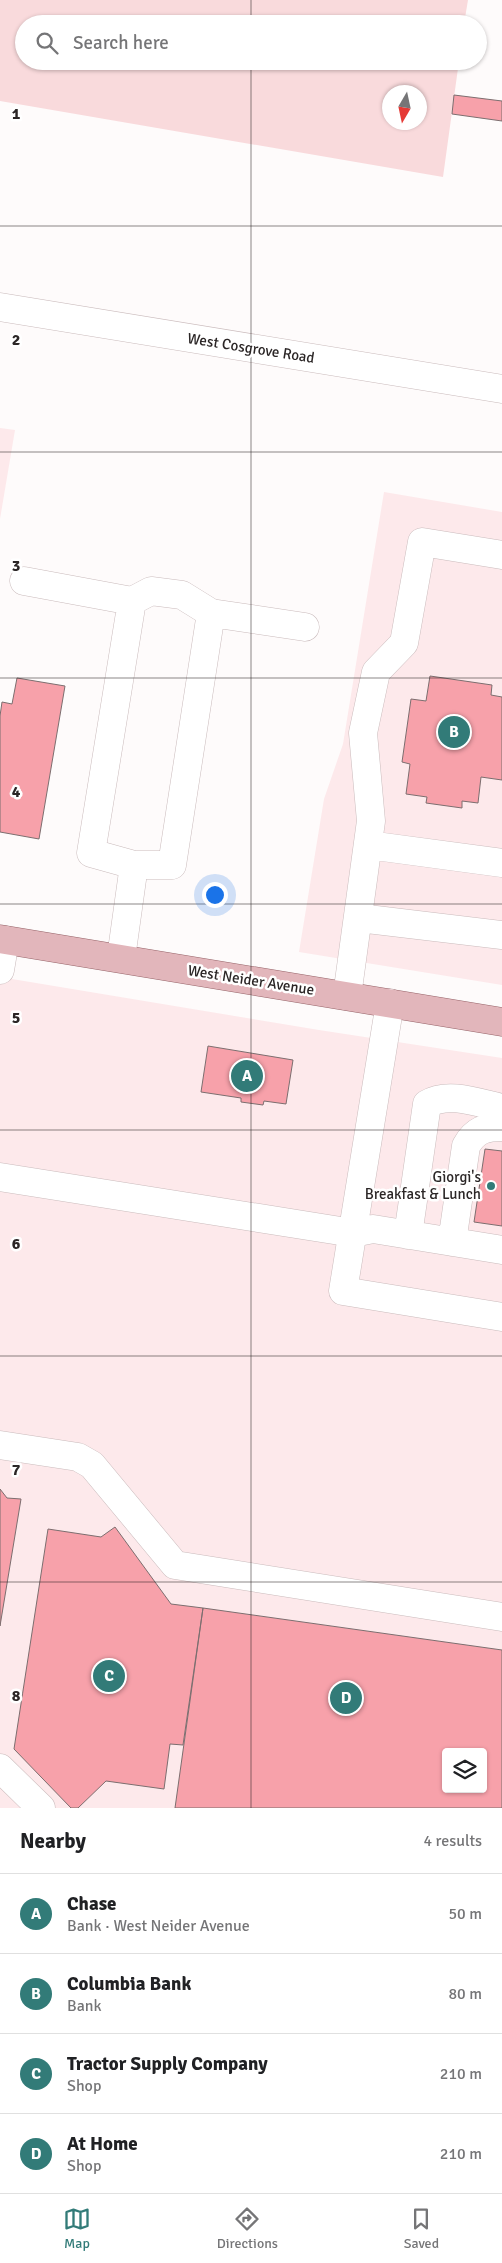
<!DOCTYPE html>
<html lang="en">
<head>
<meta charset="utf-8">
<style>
	:root { --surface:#fff; --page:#f6f6f6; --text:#202124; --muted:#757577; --line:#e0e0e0; --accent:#327b78 }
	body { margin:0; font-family:Signika,sans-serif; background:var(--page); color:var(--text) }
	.controls { position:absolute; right:15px; bottom:15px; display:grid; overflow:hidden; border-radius:5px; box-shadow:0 1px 4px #0004 }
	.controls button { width:45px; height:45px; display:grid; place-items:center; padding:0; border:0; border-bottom:1px solid var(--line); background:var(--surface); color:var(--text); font:25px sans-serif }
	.compass { position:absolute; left:382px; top:85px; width:45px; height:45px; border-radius:50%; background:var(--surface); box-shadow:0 1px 4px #0004; rotate:189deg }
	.you { position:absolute; left:214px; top:894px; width:18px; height:18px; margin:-12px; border:4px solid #fff; border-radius:50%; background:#1a73e8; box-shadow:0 0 0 8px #1a73e833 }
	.badge { display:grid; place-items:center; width:32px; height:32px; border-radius:50%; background:var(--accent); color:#fff; font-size:16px; font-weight:700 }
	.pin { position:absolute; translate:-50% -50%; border:2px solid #fff; box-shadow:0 1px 5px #0006 }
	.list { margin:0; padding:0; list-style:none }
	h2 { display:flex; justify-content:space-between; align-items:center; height:65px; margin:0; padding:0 20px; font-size:21px }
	h2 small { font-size:16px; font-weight:400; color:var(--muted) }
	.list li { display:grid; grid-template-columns:32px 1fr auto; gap:15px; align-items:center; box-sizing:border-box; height:80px; padding:0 20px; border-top:1px solid var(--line) }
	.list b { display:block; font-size:19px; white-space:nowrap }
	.list p { margin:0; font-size:16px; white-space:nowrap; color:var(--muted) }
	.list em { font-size:16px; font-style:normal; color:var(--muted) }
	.icon { flex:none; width:28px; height:28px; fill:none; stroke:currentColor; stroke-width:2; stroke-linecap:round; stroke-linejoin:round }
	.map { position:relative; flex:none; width:502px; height:1808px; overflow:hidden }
	.search { position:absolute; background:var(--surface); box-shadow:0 1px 4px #0004; left:15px; right:15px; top:15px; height:55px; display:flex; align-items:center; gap:12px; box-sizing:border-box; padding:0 18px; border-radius:28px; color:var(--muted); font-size:19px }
	.sheet { height:385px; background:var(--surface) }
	nav { display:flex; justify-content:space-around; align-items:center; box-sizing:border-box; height:70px; border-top:1px solid var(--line); background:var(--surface); font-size:14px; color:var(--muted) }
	nav a { display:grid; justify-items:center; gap:2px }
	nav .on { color:var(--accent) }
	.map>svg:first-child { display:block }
</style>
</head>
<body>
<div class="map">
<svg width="502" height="1808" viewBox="0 0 502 1808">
	<rect width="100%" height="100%" fill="#fefbfb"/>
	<path fill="#fde9eb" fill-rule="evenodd" d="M0 428 15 430 0 519Z
		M384 492 502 512V985L299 952 324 799 343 744Z
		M0 977 319 1030 502 1058V1808H0ZM446 1752H483V1789H446Z"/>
	<path fill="#f9dadc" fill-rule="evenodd" d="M0 0H468L464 24H24V61H459L443 177 0 101ZM390 92H420V122H390Z"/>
	<path fill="#f7a1aa" stroke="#7c6e6f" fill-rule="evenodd" d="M454 95 502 101V121L452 114Z
		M430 676 492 685 491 695 502 697V780L481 777 478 803 462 801V808L426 803 427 797 406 794 410 764 402 762 411 699 426 701Z
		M17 678 65 686 39 839 0 832V716L2 702 12 704Z
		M208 1046 293 1060 286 1104 264 1101 263 1105 241 1102V1098L201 1092Z
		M485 1149 502 1151V1226L474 1222Z
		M0 1489 7 1498 21 1499 0 1626Z
		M115 1527 171 1604 203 1608 183 1745 170 1744 164 1789 106 1781 78 1808H71L14 1749 48 1529 101 1537Z
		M203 1608 502 1650V1808H175ZM446 1752H483V1789H446Z"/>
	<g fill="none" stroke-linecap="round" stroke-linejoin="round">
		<g stroke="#cabbbc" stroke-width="29">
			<path id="minor" d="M0 307 502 389
				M24 581 132 601
				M211 613 305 627
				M368 845 502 863
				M359 918 502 935
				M121 958 134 865H172L211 613 182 595 151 591 132 601 91 853 134 865
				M0 970 5 940
				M347 996 371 821 363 733 376 672 404 643 422 542 502 555
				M390 1003 343 1291 502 1317
				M0 1177 353 1233 373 1229 502 1250
				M408 1235 427 1104C448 1091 479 1103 502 1108
				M452 1242 466 1146C475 1130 485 1127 502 1127
				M0 1445 78 1457 92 1465 175 1565 502 1617
				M0 1768 41 1808"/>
		</g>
		<g stroke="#966469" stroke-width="29">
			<path id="major" d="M0 939 502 1022"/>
		</g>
		<use href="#minor" stroke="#fff" stroke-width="28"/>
		<use href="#major" stroke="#e2b6bb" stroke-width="28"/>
	</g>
	<path fill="none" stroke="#2b2626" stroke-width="1" stroke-opacity="0.55" d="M251 0V24M251 61V1808M0 226H502M0 452H502M0 678H502M0 904H502M0 1130H502M0 1356H502M0 1582H502"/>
	<circle fill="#327b78" stroke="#fff" stroke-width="2" cx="491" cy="1186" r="5"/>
	<g text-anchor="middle" stroke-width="5" stroke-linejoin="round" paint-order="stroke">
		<g font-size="15" fill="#2b2626" stroke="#fff">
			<text transform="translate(251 348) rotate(9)" y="5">West Cosgrove Road</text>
			<text transform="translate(251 980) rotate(9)" y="5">West Neider Avenue</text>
		</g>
		<g font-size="15" fill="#2b2626" stroke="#fff" text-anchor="end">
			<text x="481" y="1182">Giorgi's<tspan x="481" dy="17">Breakfast &amp; Lunch</tspan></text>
		</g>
	</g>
	<g font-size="16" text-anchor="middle" font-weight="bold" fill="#2b2626" stroke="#fff" stroke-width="5" stroke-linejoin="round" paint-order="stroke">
		<text x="16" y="119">1</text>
		<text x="16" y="345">2</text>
		<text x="16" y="571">3</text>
		<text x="16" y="797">4</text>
		<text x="16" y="1023">5</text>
		<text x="16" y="1249">6</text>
		<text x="16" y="1475">7</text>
		<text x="16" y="1701">8</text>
	</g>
</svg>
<div class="controls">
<button><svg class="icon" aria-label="layers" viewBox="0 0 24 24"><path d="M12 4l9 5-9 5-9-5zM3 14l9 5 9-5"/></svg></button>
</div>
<svg class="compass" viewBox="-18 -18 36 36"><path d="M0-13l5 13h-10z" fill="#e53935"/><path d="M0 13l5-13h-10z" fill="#757577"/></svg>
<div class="you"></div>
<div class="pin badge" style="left:247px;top:1076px">A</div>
<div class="pin badge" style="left:454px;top:732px">B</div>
<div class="pin badge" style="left:109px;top:1676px">C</div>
<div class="pin badge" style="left:346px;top:1698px">D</div>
<div class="search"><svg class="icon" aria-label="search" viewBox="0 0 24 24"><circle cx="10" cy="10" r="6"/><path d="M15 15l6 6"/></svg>Search here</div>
</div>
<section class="sheet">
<h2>Nearby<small>4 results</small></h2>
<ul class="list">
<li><span class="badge">A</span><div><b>Chase</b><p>Bank · West Neider Avenue</p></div><em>50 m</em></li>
<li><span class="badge">B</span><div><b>Columbia Bank</b><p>Bank</p></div><em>80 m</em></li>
<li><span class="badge">C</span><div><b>Tractor Supply Company</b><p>Shop</p></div><em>210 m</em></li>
<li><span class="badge">D</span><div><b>At Home</b><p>Shop</p></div><em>210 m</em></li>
</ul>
</section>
<nav>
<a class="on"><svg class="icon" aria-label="map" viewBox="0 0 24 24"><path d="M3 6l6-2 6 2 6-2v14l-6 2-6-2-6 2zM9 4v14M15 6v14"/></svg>Map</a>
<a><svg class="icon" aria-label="directions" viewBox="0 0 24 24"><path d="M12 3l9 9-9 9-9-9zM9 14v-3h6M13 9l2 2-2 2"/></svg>Directions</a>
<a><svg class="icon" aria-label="saved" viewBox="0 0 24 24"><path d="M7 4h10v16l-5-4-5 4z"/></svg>Saved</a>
</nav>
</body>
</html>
